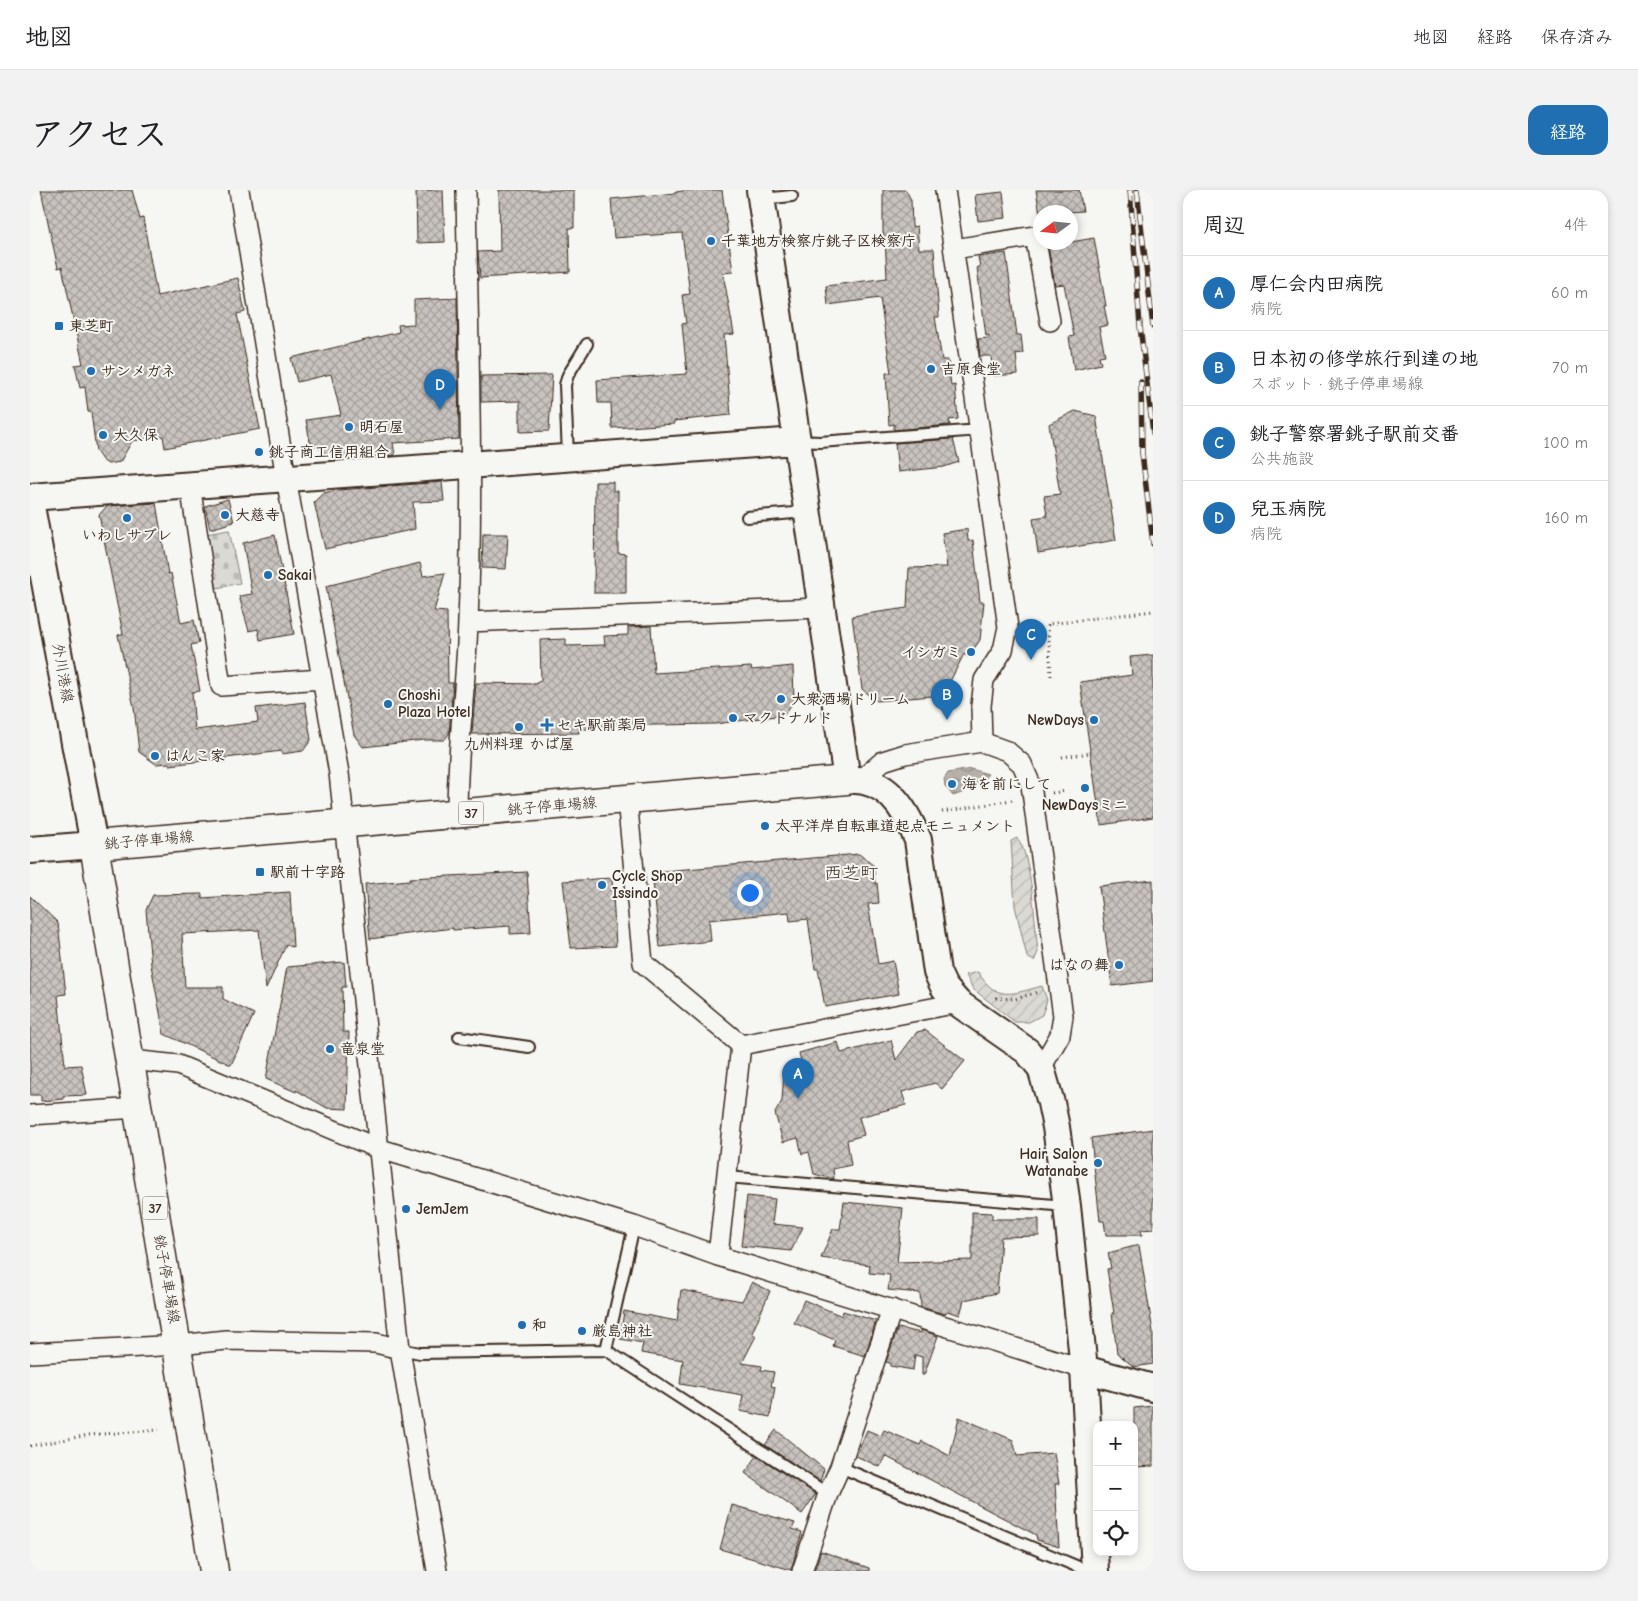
<!DOCTYPE html>
<html lang="ja">
<head>
<meta charset="utf-8">
<style>
	:root { --surface:#fff; --page:#f2f2f2; --text:#202124; --muted:#757577; --line:#e0e0e0; --accent:#1f6fb2 }
	body { margin:0; font-family:"Comic Neue","Klee One",sans-serif; background:var(--page); color:var(--text) }
	.controls { position:absolute; right:15px; bottom:15px; display:grid; overflow:hidden; border-radius:10px; box-shadow:0 2px 8px #0003 }
	.controls button { width:45px; height:45px; display:grid; place-items:center; padding:0; border:0; border-bottom:1px solid var(--line); background:var(--surface); color:var(--text); font:25px sans-serif }
	.compass { position:absolute; left:1003px; top:15px; width:45px; height:45px; border-radius:50%; background:var(--surface); box-shadow:0 2px 8px #0003; rotate:255deg }
	.you { position:absolute; left:719px; top:702px; width:18px; height:18px; margin:-12px; border:4px solid #fff; border-radius:50%; background:#1a73e8; box-shadow:0 0 0 8px #1a73e833 }
	.badge { display:grid; place-items:center; width:32px; height:32px; border-radius:50%; background:var(--accent); color:#fff; font-size:16px; font-weight:700 }
	.pin { position:absolute; translate:-50% -41px; filter:drop-shadow(0 1px 2px #0008) }
	.pin::after { content:''; position:absolute; top:26px; width:18px; height:15px; background:inherit; clip-path:polygon(0 0,100% 0,50% 100%) }
	.list { margin:0; padding:0; list-style:none }
	h2 { display:flex; justify-content:space-between; align-items:center; height:65px; margin:0; padding:0 20px; font-size:21px }
	h2 small { font-size:16px; font-weight:400; color:var(--muted) }
	.list li { display:grid; grid-template-columns:32px 1fr auto; gap:15px; align-items:center; box-sizing:border-box; height:75px; padding:0 20px; border-top:1px solid var(--line) }
	.list b { display:block; font-size:19px; white-space:nowrap }
	.list p { margin:0; font-size:16px; white-space:nowrap; color:var(--muted) }
	.list em { font-size:16px; font-style:normal; color:var(--muted) }
	.icon { flex:none; width:28px; height:28px; fill:none; stroke:currentColor; stroke-width:2; stroke-linecap:round; stroke-linejoin:round }
	.map { position:relative; flex:none; width:1123px; height:1381px; overflow:hidden; border-radius:15px }
	header { display:flex; align-items:center; gap:30px; box-sizing:border-box; height:70px; padding:0 25px; background:var(--surface); border-bottom:1px solid var(--line) }
	header strong { font-size:24px }
	nav { display:flex; gap:28px; margin-inline-start:auto; font-size:18px }
	.intro { display:flex; align-items:center; justify-content:space-between; box-sizing:border-box; height:120px; padding:0 30px }
	h1 { margin:0; font-size:35px }
	.button { padding:12px 22px; border-radius:15px; background:var(--accent); color:#fff; font-size:18px; font-weight:700 }
	main { display:flex; gap:30px; padding:0 30px }
	aside { flex:1; background:var(--surface); border-radius:15px; box-shadow:0 2px 8px #0003 }
	.map>svg:first-child { display:block }
</style>
</head>
<body>
<header>
<strong>地図</strong>
<nav><a>地図</a><a>経路</a><a>保存済み</a></nav>
</header>
<div class="intro"><h1>アクセス</h1><a class="button">経路</a></div>
<main>
<div class="map">
<svg width="1123" height="1381" viewBox="0 0 1123 1381">
	<defs>
		<pattern id="cemetery-stones" width="16" height="16" patternUnits="userSpaceOnUse" patternTransform="scale(1.25)"><rect width="16" height="16" fill="#dad9d3"/><path d="M2 7V4a2 2 0 0 1 4 0v3zM10 15v-3a2 2 0 0 1 4 0v3z" fill="#bcbab5"/></pattern>
		<pattern id="garden-furrows" width="10" height="10" patternUnits="userSpaceOnUse" patternTransform="scale(1.25)"><rect width="10" height="10" fill="#dad9d3"/><path d="M-1 1l2-2M0 10L10 0M9 11l2-2" fill="none" stroke="#bcbab5"/></pattern>
		<pattern id="water-waves" width="16" height="10" patternUnits="userSpaceOnUse" patternTransform="scale(1.25)"><rect width="16" height="10" fill="#b6b0a9"/><path d="M0 5q4-4 8 0t8 0" fill="none" stroke="#958f89"/></pattern>
		<pattern id="building-cross-hatch" width="8" height="8" patternUnits="userSpaceOnUse" patternTransform="scale(1.25)"><rect width="8" height="8" fill="#c8c3be"/><path d="M0 0l8 8M0 8l8-8" fill="none" stroke="#a49f9a"/></pattern>
	</defs>
	<rect width="100%" height="100%" fill="#f6f6f2"/>
	<filter id="ink" filterUnits="userSpaceOnUse"><feTurbulence type="fractalNoise" baseFrequency=".02" numOctaves="2"/><feDisplacementMap in="SourceGraphic" scale="10" xChannelSelector="R" yChannelSelector="G"/><feConvolveMatrix kernelMatrix="1 2 1 2 8 2 1 2 1" color-interpolation-filters="sRGB"/></filter>
	<g filter="url(#ink)">
		<path fill="url(#cemetery-stones)" stroke="#8a8278" d="M199 340 210 393 187 398 176 344Z"/>
		<path fill="url(#garden-furrows)" stroke="#8a8278" d="M987 648C1002 664 1005 738 1008 762L1004 771 997 767 985 716 981 651Z
			M948 782C966 812 982 804 1012 796L1017 810 1012 825 999 832H985L943 799 936 785Z"/>
		<path fill="url(#water-waves)" stroke="#857a71" d="M941 579 958 584C949 596 936 602 923 606L915 596 914 589 918 583Z"/>
		<path fill="url(#building-cross-hatch)" stroke="#3b2a1e" d="M11 0H102L110 29 113 28 127 106 208 88 215 122 207 124 230 239 135 258 133 246 102 251 90 272 78 274 72 270 66 261 61 222H58L55 197 50 198 45 175 53 174 32 77 28 78Z
			M386 0H413L415 52 387 53Z
			M469 0H544V38H539L540 82 450 88 448 62 470 61Z
			M659 0H692L703 82 693 83 704 144 694 145 701 225 644 231V234L582 238 581 213H568L567 190 657 184 652 134 656 133 652 105 660 104 652 43 584 48 581 9 646 3V2Z
			M853 0H876L881 10 882 37 887 36 889 59H904L909 127H905L912 170H918L921 196 925 195 928 229 919 230 920 235 864 240V234L859 235 856 183H861L850 108 798 115 796 96 857 88 855 47H853Z
			M1006 0H1049L1053 21 1010 24Z
			M973 2 976 28 948 31 945 5Z
			M1064 48 1076 116H1074L1078 135 1069 137 1075 165 1069 166 1071 174 1044 180 1039 147 1044 146 1034 94 1025 95 1018 56Z
			M976 63 987 145H991L993 163 986 164 988 184 963 186 961 166H950L948 149 959 148V145L956 146 947 77H950L948 67Z
			M427 108 429 249 363 253 365 265 305 270 280 252 276 230 311 225 301 184 267 192 261 168 369 142 368 135 384 134V110Z
			M522 185 519 241 490 242V211L451 212V186Z
			M1045 221 1066 226 1086 350 1008 363 1003 328 1017 326 1014 306 1030 304 1019 234Z
			M923 249 929 272 914 277 868 282 865 253Z
			M412 292 414 311 383 312 385 339 295 359 284 312 293 303 308 300Z
			M565 292H583V301H588V363L596 364V403H564Z
			M198 309 204 332 180 339 175 316Z
			M126 313 138 384 141 383 151 433 164 430 169 453 161 455 170 501 162 502 165 540 228 532 226 518 275 512 281 550 273 561 252 564V561L140 575V573L126 574 109 562 104 517 88 445 93 444 69 325 77 316Z
			M937 339 938 351 943 350 950 412H954L950 450 938 467 934 464 913 505 847 511 832 499 822 426 877 418 879 378 917 377 912 343Z
			M453 344H478L476 379 452 378Z
			M245 345 264 444 230 450 228 439 219 441 209 406 222 404 213 353Z
			M390 373 393 386 415 383 404 421 417 422 418 493H423L419 544 414 550H394L333 557 324 545 296 396Z
			M621 436 624 483 721 477 722 480 763 476 764 511 754 525 685 534 568 536V539H549V543L442 544 446 493 506 494 507 492 511 491 510 450 536 449V456L575 455 574 446 598 445V437Z
			M1123 465V627L1071 635 1050 492 1102 485 1100 467Z
			M829 664 844 676 845 694 847 693 849 713 838 714 848 774 863 771 869 804 795 817 788 779H785L778 729 760 731 759 722 679 730 681 751 630 757 622 682Z
			M497 682 501 743 480 744V736L423 740V738L340 749 335 694 380 690V688Z
			M582 688 586 756 541 758 533 691Z
			M1123 690V791L1082 796 1069 696Z
			M260 702 263 757 256 755 236 799 229 740 152 744 155 797H193V809L224 824 201 875 134 844 121 775 116 720 123 705 172 704V708Z
			M0 706 28 733 36 804 28 805 35 876 51 875 57 905 34 906V909L11 911V905H0Z
			M314 772 316 797H312L313 842H319L317 919 297 918 266 900V902L236 889 257 777Z
			M895 840 935 871 912 899 905 893 872 902 876 915 829 927 834 945 817 950 821 975 803 979 804 989 784 984 779 962 772 964 768 948 753 952 745 923 752 911 754 880 772 875 769 863 808 852 811 863 861 850 866 870 887 842Z
			M1123 939V1039L1111 1040 1112 1045H1076L1074 1031H1070L1061 948Z
			M717 1006 745 1009 742 1034 773 1037 761 1061 711 1056Z
			M814 1012 873 1018 867 1072 942 1070V1022L962 1023V1029H1009V1046L971 1047 967 1103 934 1110 930 1125 917 1121 915 1124 891 1117 890 1103 858 1100 860 1085 839 1083 840 1075 791 1068 803 1039H810Z
			M1109 1055 1123 1142V1174L1104 1177 1087 1163 1082 1123H1084L1077 1079 1081 1078 1078 1063Z
			M722 1092 740 1101 722 1143 726 1146 712 1173 732 1176 731 1180 744 1182 741 1196 745 1197 740 1227 710 1221 713 1205 650 1194 653 1170 611 1163 613 1153 590 1149 594 1121 647 1131 651 1100 712 1111Z
			M774 1110 812 1126 813 1121 846 1131 835 1166 803 1156 805 1150 764 1133Z
			M868 1138 891 1143V1140L908 1146 894 1185H892V1167L885 1165 883 1180 860 1176V1173L856 1172Z
			M1123 1216V1276L1104 1277V1218Z
			M929 1227 983 1250 987 1266 1024 1263 1029 1294H1025L1029 1357 1007 1350 1006 1345 855 1266 850 1277 826 1266 837 1240 851 1246 854 1240 890 1255 892 1251 920 1266Z
			M746 1240 794 1279 790 1291 735 1255Z
			M727 1266 786 1304 772 1324 715 1283Z
			M702 1315 765 1333 762 1339 772 1342 761 1380 690 1359Z
			M791 1361 839 1378V1381H784Z"/>
		<g fill="none" stroke-linecap="round" stroke-linejoin="round">
			<g stroke="#3b2a1e" stroke-width="14">
				<path id="lane" d="M733 9 762 6
					M767 251 790 252 950 240
					M538 266 535 195 538 185 557 154
					M717 327 776 322
					M429 847 499 857
					M697 987 1036 1016
					M370 1159 390 1163 576 1160 798 1304
					M576 1160 604 1036
					M810 1277 1058 1381"/>
			</g>
			<g stroke="#3b2a1e" stroke-width="22">
				<path id="street" d="M209 0 256 288 309 583 370 1159 407 1381
					M915 0 978 437 973 460 954 490 951 516 952 552
					M924 59 1005 46 1020 131
					M160 295 191 496 292 489
					M438 432 790 418
					M832 589 853 571 875 564 952 552 977 561 992 574 1001 595 1033 826 1030 845 1011 878
					M597 609 613 773 711 855
					M427 624C427 559 436 496 438 431 444 288 438 144 436 0
					M711 855 928 813
					M101 870 148 875 347 958 604 1036 688 1066 1054 1179
					M0 925 108 918
					M688 1066 711 855
					M0 1163 149 1155 196 1150 346 1153 370 1159
					M772 1381 798 1304 810 1277 862 1119"/>
			</g>
			<g stroke="#3b2a1e" stroke-width="30">
				<path id="secondary" d="M730 0 817 590C856 587 875 618 888 650L907 782 914 797 928 813 997 861 1011 878 1021 913 1026 937 1037 1016 1054 1179 1065 1381
					M0 307 766 251
					M0 311 64 655 0 660
					M1054 1179 1123 1198"/>
			</g>
			<g stroke="#3b2a1e" stroke-width="31">
				<path id="primary" d="M184 1381 64 655 817 590"/>
			</g>
			<path stroke="#3b2a1e" stroke-width="3" stroke-dasharray="1 4" stroke-linecap="butt" d="M1021 486 1018 434 1123 421
				M1032 567 1061 563
				M1022 603 1036 601
				M912 622 982 610
				M966 808 985 809 1009 802
				M0 1256 59 1245 129 1240"/>
			<use href="#lane" stroke="#f6f6f2" stroke-width="10"/>
			<use href="#street" stroke="#f6f6f2" stroke-width="19"/>
			<use href="#secondary" stroke="#f6f6f2" stroke-width="26"/>
			<use href="#primary" stroke="#f6f6f2" stroke-width="28"/>
			<g stroke="#3b2a1e" stroke-width="5.5">
				<path id="rail" d="M1100 0 1110 136 1123 243
					M1107 0 1123 137
					M1111 192 1112 263 1123 354"/>
			</g>
			<use href="#rail" stroke="#f6f6f2" stroke-width="4" stroke-dasharray="11" stroke-linecap="butt"/>
		</g>
	</g>
	<g fill="#1f6fb2" stroke="#f6f6f2" stroke-width="2">
		<circle cx="681" cy="51" r="5"/>
		<rect x="24" y="131" width="10" height="10" rx="2.5"/>
		<circle cx="901" cy="179" r="5"/>
		<circle cx="61" cy="181" r="5"/>
		<circle cx="319" cy="237" r="5"/>
		<circle cx="73" cy="245" r="5"/>
		<circle cx="229" cy="262" r="5"/>
		<circle cx="195" cy="325" r="5"/>
		<circle cx="97" cy="328" r="5"/>
		<circle cx="238" cy="385" r="5"/>
		<circle cx="941" cy="462" r="5"/>
		<circle cx="751" cy="509" r="5"/>
		<circle cx="358" cy="514" r="5"/>
		<circle cx="703" cy="528" r="5"/>
		<circle cx="1064" cy="530" r="5"/>
		<path d="M514.5 527.5h5v5h5v5h-5v5h-5v-5h-5v-5h5z"/>
		<circle cx="489" cy="537" r="5"/>
		<circle cx="125" cy="566" r="5"/>
		<circle cx="922" cy="594" r="5"/>
		<circle cx="1055" cy="598" r="5"/>
		<circle cx="735" cy="636" r="5"/>
		<rect x="225" y="677" width="10" height="10" rx="2.5"/>
		<circle cx="572" cy="695" r="5"/>
		<circle cx="1089" cy="775" r="5"/>
		<circle cx="300" cy="859" r="5"/>
		<circle cx="1068" cy="973" r="5"/>
		<circle cx="376" cy="1019" r="5"/>
		<circle cx="492" cy="1135" r="5"/>
		<circle cx="552" cy="1141" r="5"/>
	</g>
	<g text-anchor="middle" stroke-width="4" stroke-linejoin="round" paint-order="stroke">
		<g fill="#f6f6f2" stroke="#73675e" stroke-width="1">
			<rect x="428.5" y="611.5" width="25" height="23" rx="4"/>
			<rect x="112.5" y="1006.5" width="25" height="23" rx="4"/>
		</g>
		<g font-size="14" font-weight="bold" fill="#3b2a1e">
			<text x="441" y="628">37</text>
			<text x="125" y="1023">37</text>
		</g>
		<g font-size="15" font-weight="bold" fill="#3b2a1e" stroke="#f6f6f2" text-anchor="start">
			<text x="691" y="56">千葉地方検察庁銚子区検察庁</text>
			<text x="39" y="141">東芝町</text>
			<text x="911" y="184">吉原食堂</text>
			<text x="71" y="186">サンメガネ</text>
			<text x="329" y="242">明石屋</text>
			<text x="83" y="250">大久保</text>
			<text x="239" y="267">銚子商工信用組合</text>
			<text x="205" y="330">大慈寺</text>
			<text x="97" y="350" text-anchor="middle">いわしサブレ</text>
			<text x="248" y="390">Sakai</text>
			<text x="931" y="467" text-anchor="end">イシガミ</text>
			<text x="368" y="510">Choshi<tspan x="368" dy="17">Plaza Hotel</tspan></text>
			<text x="761" y="514">大衆酒場ドリーム</text>
			<text x="713" y="533">マクドナルド</text>
			<text x="1054" y="535" text-anchor="end">NewDays</text>
			<text x="527" y="540">セキ駅前薬局</text>
			<text x="489" y="559" text-anchor="middle">九州料理 かば屋</text>
			<text x="135" y="571">はんこ家</text>
			<text x="932" y="599">海を前にして</text>
			<text x="1055" y="620" text-anchor="middle">NewDaysミニ</text>
			<text x="745" y="641">太平洋岸自転車道起点モニュメント</text>
			<text x="240" y="687">駅前十字路</text>
			<text x="582" y="691">Cycle Shop<tspan x="582" dy="17">Issindo</tspan></text>
			<text x="1079" y="780" text-anchor="end">はなの舞</text>
			<text x="310" y="864">竜泉堂</text>
			<text x="1058" y="969" text-anchor="end">Hair Salon<tspan x="1058" dy="17">Watanabe</tspan></text>
			<text x="386" y="1024">JemJem</text>
			<text x="502" y="1140">和</text>
			<text x="562" y="1146">厳島神社</text>
		</g>
		<g font-size="15" fill="#3b2a1e" stroke="#f6f6f2">
			<text transform="translate(33 483) rotate(80)" y="5">外川港線</text>
			<text transform="translate(522 616) rotate(-5)" y="5">銚子停車場線</text>
			<text transform="translate(119 650) rotate(-5)" y="5">銚子停車場線</text>
			<text transform="translate(137 1089) rotate(80)" y="5">銚子停車場線</text>
		</g>
		<g font-size="18" fill="#3b2a1e" stroke="#f6f6f2">
			<text x="821" y="689">西芝町</text>
		</g>
	</g>
</svg>
<div class="controls">
<button>+</button>
<button>−</button>
<button><svg class="icon" aria-label="locate" viewBox="0 0 24 24"><circle cx="12" cy="12" r="6"/><path d="M12 2v4M12 18v4M2 12h4M18 12h4"/></svg></button>
</div>
<svg class="compass" viewBox="-18 -18 36 36"><path d="M0-13l5 13h-10z" fill="#e53935"/><path d="M0 13l5-13h-10z" fill="#757577"/></svg>
<div class="you"></div>
<div class="pin badge" style="left:768px;top:909px">A</div>
<div class="pin badge" style="left:917px;top:530px">B</div>
<div class="pin badge" style="left:1001px;top:470px">C</div>
<div class="pin badge" style="left:410px;top:220px">D</div>
</div>
<aside>
<h2>周辺<small>4件</small></h2>
<ul class="list">
<li><span class="badge">A</span><div><b>厚仁会内田病院</b><p>病院</p></div><em>60 m</em></li>
<li><span class="badge">B</span><div><b>日本初の修学旅行到達の地</b><p>スポット · 銚子停車場線</p></div><em>70 m</em></li>
<li><span class="badge">C</span><div><b>銚子警察署銚子駅前交番</b><p>公共施設</p></div><em>100 m</em></li>
<li><span class="badge">D</span><div><b>兒玉病院</b><p>病院</p></div><em>160 m</em></li>
</ul>
</aside>
</main>
</body>
</html>
